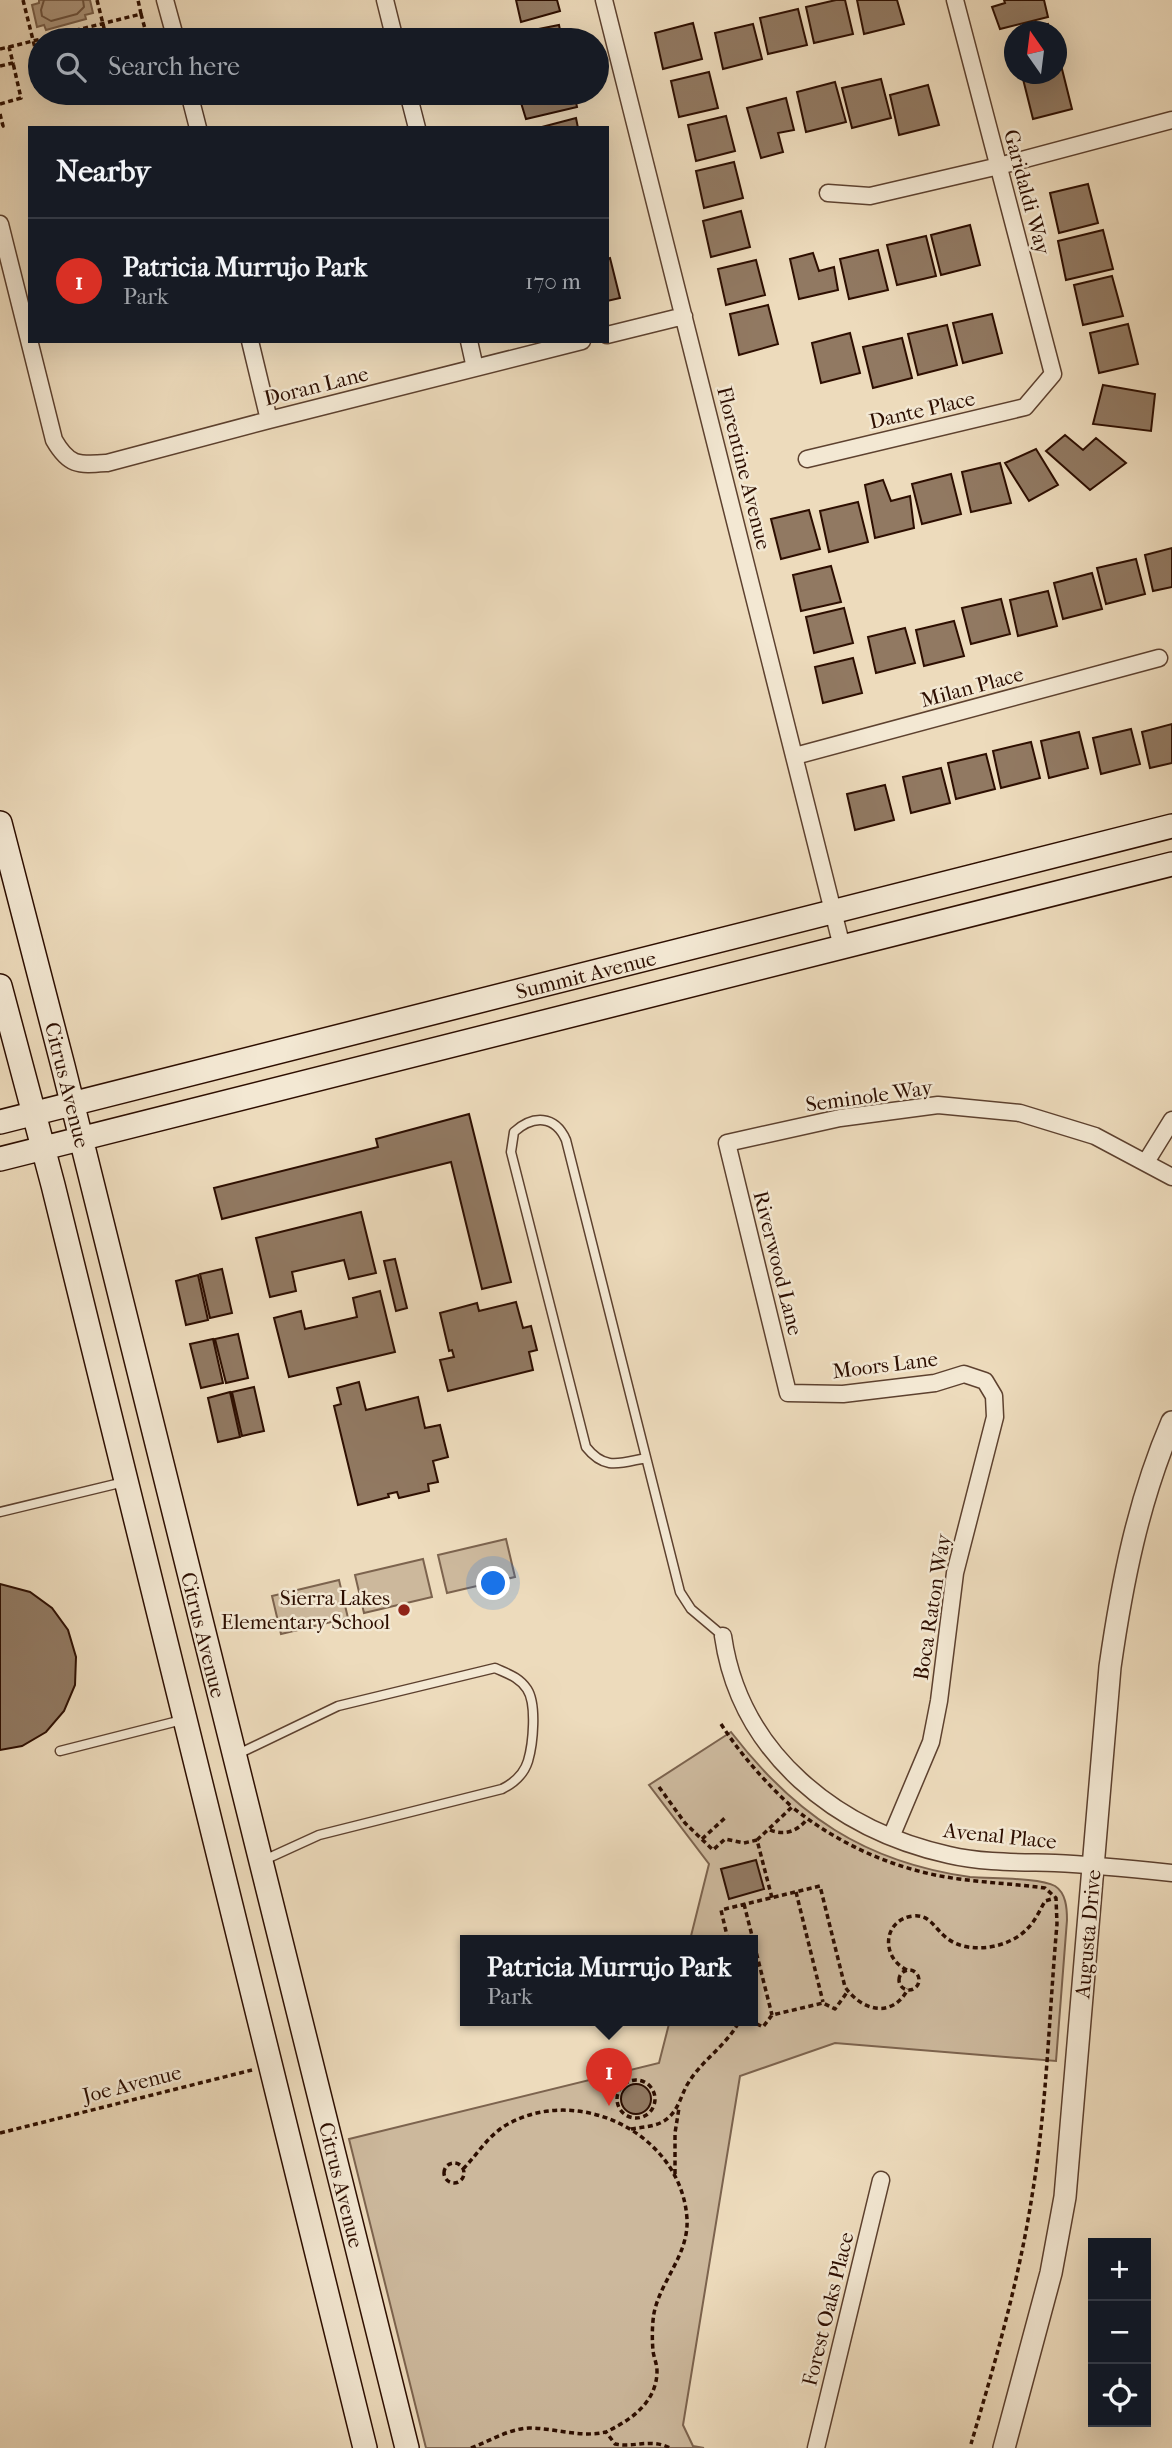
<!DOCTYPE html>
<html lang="en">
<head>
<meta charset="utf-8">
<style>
	:root { --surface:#171b24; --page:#20242c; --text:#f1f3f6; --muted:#9ea1a6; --line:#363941; --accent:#d93025 }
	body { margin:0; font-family:"IM FELL French Canon",serif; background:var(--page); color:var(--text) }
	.controls { position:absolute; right:21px; bottom:21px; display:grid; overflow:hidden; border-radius:0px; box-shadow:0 7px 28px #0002 }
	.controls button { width:63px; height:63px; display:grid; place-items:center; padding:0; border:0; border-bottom:2px solid var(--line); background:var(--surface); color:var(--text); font:35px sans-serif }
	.compass { position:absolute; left:1004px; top:21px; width:63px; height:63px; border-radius:50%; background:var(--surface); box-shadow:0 7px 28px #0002; rotate:346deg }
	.you { position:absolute; left:494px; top:1584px; width:24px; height:24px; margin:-18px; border:5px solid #fff; border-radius:50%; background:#1a73e8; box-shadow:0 0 0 10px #1a73e833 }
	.badge { display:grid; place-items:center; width:46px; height:46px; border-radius:50%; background:var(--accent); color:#fff; font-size:23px; font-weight:700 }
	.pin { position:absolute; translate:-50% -58px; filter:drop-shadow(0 2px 4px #0008) }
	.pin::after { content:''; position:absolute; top:37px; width:24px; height:21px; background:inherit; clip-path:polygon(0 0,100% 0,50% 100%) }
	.popup { position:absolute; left:460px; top:1935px; width:298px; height:91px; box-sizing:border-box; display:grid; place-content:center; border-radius:0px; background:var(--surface); filter:drop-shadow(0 2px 5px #0005); font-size:23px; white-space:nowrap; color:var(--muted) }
	.popup b { font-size:26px; color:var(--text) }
	.popup::after { content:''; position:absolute; left:50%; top:100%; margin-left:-14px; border:14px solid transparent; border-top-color:var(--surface) }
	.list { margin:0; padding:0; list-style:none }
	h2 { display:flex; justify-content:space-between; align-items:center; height:91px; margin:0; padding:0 28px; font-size:30px }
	h2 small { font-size:23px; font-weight:400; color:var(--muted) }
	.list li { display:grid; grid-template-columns:46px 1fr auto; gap:21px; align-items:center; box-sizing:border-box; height:126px; padding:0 28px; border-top:2px solid var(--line) }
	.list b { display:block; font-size:26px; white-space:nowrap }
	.list p { margin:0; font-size:23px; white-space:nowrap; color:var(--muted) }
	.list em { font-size:23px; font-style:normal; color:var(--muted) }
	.icon { flex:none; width:38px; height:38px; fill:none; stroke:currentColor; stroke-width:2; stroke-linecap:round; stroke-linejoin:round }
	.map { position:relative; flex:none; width:1172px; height:2448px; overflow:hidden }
	.search { position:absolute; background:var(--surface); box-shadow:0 7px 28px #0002; left:28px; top:28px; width:581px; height:77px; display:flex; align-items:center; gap:18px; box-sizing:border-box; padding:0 24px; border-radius:38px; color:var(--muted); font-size:26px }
	.panel { position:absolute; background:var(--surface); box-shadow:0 7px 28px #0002; left:28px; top:126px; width:581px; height:217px; border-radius:0px }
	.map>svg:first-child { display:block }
</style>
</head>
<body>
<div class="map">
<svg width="1172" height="2448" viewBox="0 0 1172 2448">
	<rect width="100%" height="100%" fill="#eddbbc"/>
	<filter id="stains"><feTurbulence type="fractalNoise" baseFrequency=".00286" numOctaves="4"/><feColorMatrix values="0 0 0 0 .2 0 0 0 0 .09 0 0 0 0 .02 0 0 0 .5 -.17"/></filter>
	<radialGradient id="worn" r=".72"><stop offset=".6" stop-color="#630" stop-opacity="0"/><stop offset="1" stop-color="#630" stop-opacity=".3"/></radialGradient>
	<path fill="#ccb89c" stroke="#7c634e" stroke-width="2" d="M506 1539 515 1577 447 1593 438 1555Z
		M423 1559 432 1597 364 1613 355 1575Z
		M339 1580 348 1618 281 1634 272 1596Z
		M731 1732C795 1815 864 1862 970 1877 990 1879 1039 1877 1055 1886 1066 1893 1067 1908 1067 1920L1056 2061 835 2043 740 2076 683 2425 693 2446 704 2448H426L349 2139 659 2063 670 2020H752V1940H690L709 1864 649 1785Z"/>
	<path fill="#ac957c" stroke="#795f4a" stroke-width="2" d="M39 0H90L93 13 85 15 86 19 46 30 44 25 37 27 32 5 39 3Z"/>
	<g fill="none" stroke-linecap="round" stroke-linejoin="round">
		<path stroke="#6c523e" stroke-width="2" d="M44 0 41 10 42 16 51 21 77 14 84 7 83 0"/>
	</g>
	<path fill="#917962" stroke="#2d0e00" stroke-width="2" d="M516 0H557L560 11 521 22Z
		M836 0H845L853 34 814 43 806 7Z
		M857 0H897L904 24 864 34Z
		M1004 0H1044L1048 17 1000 29 992 7 1005 3Z
		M798 9 807 45 768 54 760 18Z
		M693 23 702 59 663 69 655 33Z
		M753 24 762 59 723 69 715 33Z
		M1048 24 1050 32H1018Z
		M559 25 562 40H509L508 35Z
		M1062 69 1072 109 1033 119 1023 79 1046 74H1056V71Z
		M709 72 718 108 679 117 671 81Z
		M881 79 891 118 852 128 842 88Z
		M835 82 846 122 806 132 797 92Z
		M928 85 939 125 899 135 890 95Z
		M518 93H574L577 107 526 119Z
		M786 98 794 130 778 133 783 152 761 158 747 108Z
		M726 116 735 151 696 161 688 125Z
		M576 118 578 128H538Z
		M734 162 743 198 704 208 696 171Z
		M1088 184 1098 223 1059 233 1050 193Z
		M741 211 750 247 711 257 703 221Z
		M970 225 980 265 941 275 931 235Z
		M1103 230 1113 269 1066 280 1058 241Z
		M926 236 936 276 897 285 887 245Z
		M878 250 888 290 849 299 840 259Z
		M813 253 819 271 834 267 838 290 799 299 790 259Z
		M610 258 620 298 607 301V259Z
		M756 260 765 295 726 305 718 269Z
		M1112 276 1123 316 1083 325 1074 285Z
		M768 305 778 344 739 355 730 314Z
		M992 314 1002 353 963 363 953 323Z
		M1128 324 1138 364 1099 373 1090 333Z
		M947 325 957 365 918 375 908 334Z
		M850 333 860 373 821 383 812 343Z
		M902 338 912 378 873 388 863 347Z
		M1103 385 1155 394 1151 431 1093 424Z
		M1065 435 1083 450 1096 438 1126 463 1090 490 1046 451Z
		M1036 449 1058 485 1029 501 1005 463Z
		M1000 463 1011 503 971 512 962 472Z
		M951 474 961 514 922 524 912 484Z
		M883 480 891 501 910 496 914 528 875 538 865 485Z
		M858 502 868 542 829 552 820 511Z
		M809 510 820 549 781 559 771 519Z
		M1172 548V587L1153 591 1145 555Z
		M1136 559 1145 594 1106 604 1097 568Z
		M831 566 841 602 801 611 793 575Z
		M1092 573 1102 609 1063 619 1054 583Z
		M1048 591 1057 626 1018 636 1010 600Z
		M1001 599 1010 634 971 644 962 608Z
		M844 608 853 643 814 653 806 617Z
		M954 621 964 656 924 666 916 630Z
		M905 628 915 663 876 673 868 637Z
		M853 658 862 693 823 703 815 667Z
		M1172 724V763L1150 768 1142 732Z
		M1131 729 1140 764 1101 774 1093 738Z
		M1079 732 1088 768 1049 778 1041 741Z
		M1031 742 1040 778 1001 788 993 751Z
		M986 754 995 789 956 799 948 763Z
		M941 768 950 803 911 813 903 777Z
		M885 785 894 820 855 830 847 794Z
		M469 1114 511 1282 482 1289 451 1162 222 1219 214 1188 378 1147 376 1139Z
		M361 1212 376 1273 349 1279 344 1260 292 1272 296 1291 270 1297 256 1238Z
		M395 1259 407 1308 396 1311 384 1261Z
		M222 1269 232 1313 210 1318 200 1274Z
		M198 1275 208 1320 186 1325 176 1281Z
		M380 1291 395 1352 289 1377 274 1318 301 1311 305 1329 357 1317 353 1298Z
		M516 1302 523 1328 531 1326 537 1350 529 1352 533 1370 448 1391 440 1360 454 1357 452 1350 449 1351 440 1313 477 1303 479 1311Z
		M238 1334 248 1378 226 1383 215 1339Z
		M213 1339 223 1383 201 1388 190 1344Z
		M359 1382 366 1410 418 1397 425 1428 440 1425 448 1457 433 1461 438 1482 428 1484 429 1491 399 1498 397 1492 388 1494 389 1497 358 1505 334 1406 341 1404 337 1388Z
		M254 1387 264 1431 242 1436 232 1392Z
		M230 1392 240 1437 218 1442 208 1398Z
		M0 1584 30 1592 52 1608 68 1630 76 1657 75 1685 64 1711 46 1732 22 1746 0 1750Z
		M756 1860 764 1889 729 1899 721 1869Z
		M621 2099a15 15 0 1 1 30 0a15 15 0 1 1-30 0Z"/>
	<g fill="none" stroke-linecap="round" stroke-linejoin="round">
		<g stroke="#5d412f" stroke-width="11">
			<path id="service" d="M646 1458C620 1463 605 1471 586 1447L511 1152 514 1132C533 1115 555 1115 566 1140L680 1592 691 1609 723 1636
				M0 1512 124 1482
				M60 1751 182 1720
				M238 1754 338 1706 495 1668C508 1674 519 1677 527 1689 537 1704 533 1744 528 1761 524 1774 514 1783 502 1789L319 1835 262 1861"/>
		</g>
		<g stroke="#5d412f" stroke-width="19">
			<path id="minor" d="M165 0 176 40
				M385 0 395 40
				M604 0 842 947
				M189 93 198 128
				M408 93 417 128
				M828 193 870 196 999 166 1172 120
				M0 224 54 440C69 466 78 465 107 463L269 420 582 341
				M607 335 684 316
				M250 341 269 420
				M469 341 475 368
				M807 459 1025 407 1053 374 955 0
				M795 756 1159 658
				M1146 1162 1172 1120
				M723 1636C740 1754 837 1830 949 1855 983 1863 1020 1862 1055 1863 1094 1865 1133 1869 1172 1873
				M891 1837 931 1742 939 1701 955 1573 995 1417 994 1396 985 1381 964 1374 935 1383 843 1394 788 1393 727 1143 840 1118 938 1105 1020 1113 1095 1136 1172 1177
				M816 2448 881 2180"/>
		</g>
		<g stroke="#5d412f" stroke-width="24">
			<path id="tertiary" d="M1004 2448 1051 2273 1065 2197 1110 1667C1122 1583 1138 1501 1172 1422"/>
		</g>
		<g stroke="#2d0e00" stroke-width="26">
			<path id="secondary" d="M0 823 63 1066 407 2448
				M0 986 53 1185 365 2448
				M0 1122 1172 826
				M0 1159 1172 864"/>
		</g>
		<path stroke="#2d0e00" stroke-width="3.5" stroke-dasharray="5 3.5" stroke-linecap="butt" d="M23 0 37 56H40
			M97 0 107 40
			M141 14 148 40
			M9 47 141 14 138 0
			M0 49 9 47 13 63 0 66
			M40 65 31 67 36 88 40 87
			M0 104 21 98 13 63
			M0 114 3 126 0 127
			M721 1724C741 1755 765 1782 792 1807
			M659 1787 685 1823 713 1850 725 1839 744 1843 757 1840 772 1898
			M770 1830C785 1836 798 1831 807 1819
			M702 1839 726 1817
			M757 1840 792 1807C841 1846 898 1871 959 1879 988 1883 1017 1884 1045 1888L1056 1898 1057 1924C1049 2014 1047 2106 1032 2196 1019 2280 995 2363 971 2444
			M796 1892 823 2002
			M744 1904 772 2015
			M728 1940 721 1910 820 1886 845 1987C862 2011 892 2019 908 1989
			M907 1970C881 1958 882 1920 913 1916 931 1914 935 1930 948 1939 970 1955 1010 1948 1028 1928 1035 1921 1040 1910 1045 1901L1055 1898
			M899 1980a10 10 0 1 1 20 0a10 10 0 1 1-20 0Z
			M749 2020 763 2027 772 2015 823 2003 835 2009 848 1991
			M617 2099a19 19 0 1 1 38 0a19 19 0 1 1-38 0Z
			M631 2129C642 2127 654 2127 664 2121 678 2112 680 2098 687 2085 702 2059 726 2047 740 2020
			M0 2133 252 2070
			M444 2173a10 10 0 1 1 20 0a10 10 0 1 1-20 0Z
			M463 2169C478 2154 488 2135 508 2124 580 2084 682 2135 687 2219 689 2254 661 2280 654 2313 652 2325 652 2339 653 2351 654 2358 657 2364 657 2371 657 2402 631 2420 606 2432
			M675 2174V2133L679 2108
			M471 2448C490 2441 508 2429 529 2428 555 2428 580 2438 606 2432L615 2444C634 2448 651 2438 670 2448"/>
		<use href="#service" stroke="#f3e8d3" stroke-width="8"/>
		<use href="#minor" stroke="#f3e8d3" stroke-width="16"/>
		<use href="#tertiary" stroke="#f3e8d3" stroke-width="21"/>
		<use href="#secondary" stroke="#f3e8d3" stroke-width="23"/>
	</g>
	<circle fill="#8f2418" stroke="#f3e8d3" stroke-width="2.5" cx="404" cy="1610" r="7"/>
	<g text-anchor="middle" stroke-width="5" stroke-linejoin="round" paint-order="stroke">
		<g font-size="21" fill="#2d0e00" stroke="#f3e8d3">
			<text transform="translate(1027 192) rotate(75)" y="7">Garidaldi Way</text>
			<text transform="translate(316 386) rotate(-14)" y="7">Doran Lane</text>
			<text transform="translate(922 410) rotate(-13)" y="7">Dante Place</text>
			<text transform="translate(744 468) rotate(76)" y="7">Florentine Avenue</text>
			<text transform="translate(972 687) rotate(-15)" y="7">Milan Place</text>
			<text transform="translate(586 975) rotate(-14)" y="7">Summit Avenue</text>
			<text transform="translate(67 1085) rotate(76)" y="7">Citrus Avenue</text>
			<text transform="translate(869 1096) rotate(-8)" y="7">Seminole Way</text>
			<text transform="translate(778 1263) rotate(76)" y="7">Riverwood Lane</text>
			<text transform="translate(885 1365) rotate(-7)" y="7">Moors Lane</text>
			<text transform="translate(932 1607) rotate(-81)" y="7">Boca Raton Way</text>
			<text transform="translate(203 1635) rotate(76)" y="7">Citrus Avenue</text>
			<text transform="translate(1000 1836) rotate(6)" y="7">Avenal Place</text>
			<text transform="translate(1088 1934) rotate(-85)" y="7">Augusta Drive</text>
			<text transform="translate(132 2084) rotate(-14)" y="7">Joe Avenue</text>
			<text transform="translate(341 2185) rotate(76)" y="7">Citrus Avenue</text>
			<text transform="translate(828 2309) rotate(-76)" y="7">Forest Oaks Place</text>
		</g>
		<g font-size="21" fill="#2d0e00" stroke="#f3e8d3" text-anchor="end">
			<text x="390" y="1605">Sierra Lakes<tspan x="390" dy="24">Elementary School</tspan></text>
		</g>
	</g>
	<rect width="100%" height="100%" filter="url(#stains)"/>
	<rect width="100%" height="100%" fill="url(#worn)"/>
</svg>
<div class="controls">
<button>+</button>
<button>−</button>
<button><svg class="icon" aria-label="locate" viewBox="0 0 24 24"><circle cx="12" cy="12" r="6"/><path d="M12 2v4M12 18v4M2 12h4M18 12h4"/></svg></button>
</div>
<svg class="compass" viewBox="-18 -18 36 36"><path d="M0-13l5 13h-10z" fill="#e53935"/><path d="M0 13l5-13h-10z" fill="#9ea1a6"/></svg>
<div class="you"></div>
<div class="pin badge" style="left:609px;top:2106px">1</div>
<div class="popup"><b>Patricia Murrujo Park</b>Park</div>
<div class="search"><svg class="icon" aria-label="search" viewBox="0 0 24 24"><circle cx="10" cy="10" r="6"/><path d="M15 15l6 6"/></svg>Search here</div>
<section class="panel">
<h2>Nearby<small></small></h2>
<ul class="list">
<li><span class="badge">1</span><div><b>Patricia Murrujo Park</b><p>Park</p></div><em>170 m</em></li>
</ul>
</section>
</div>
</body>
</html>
